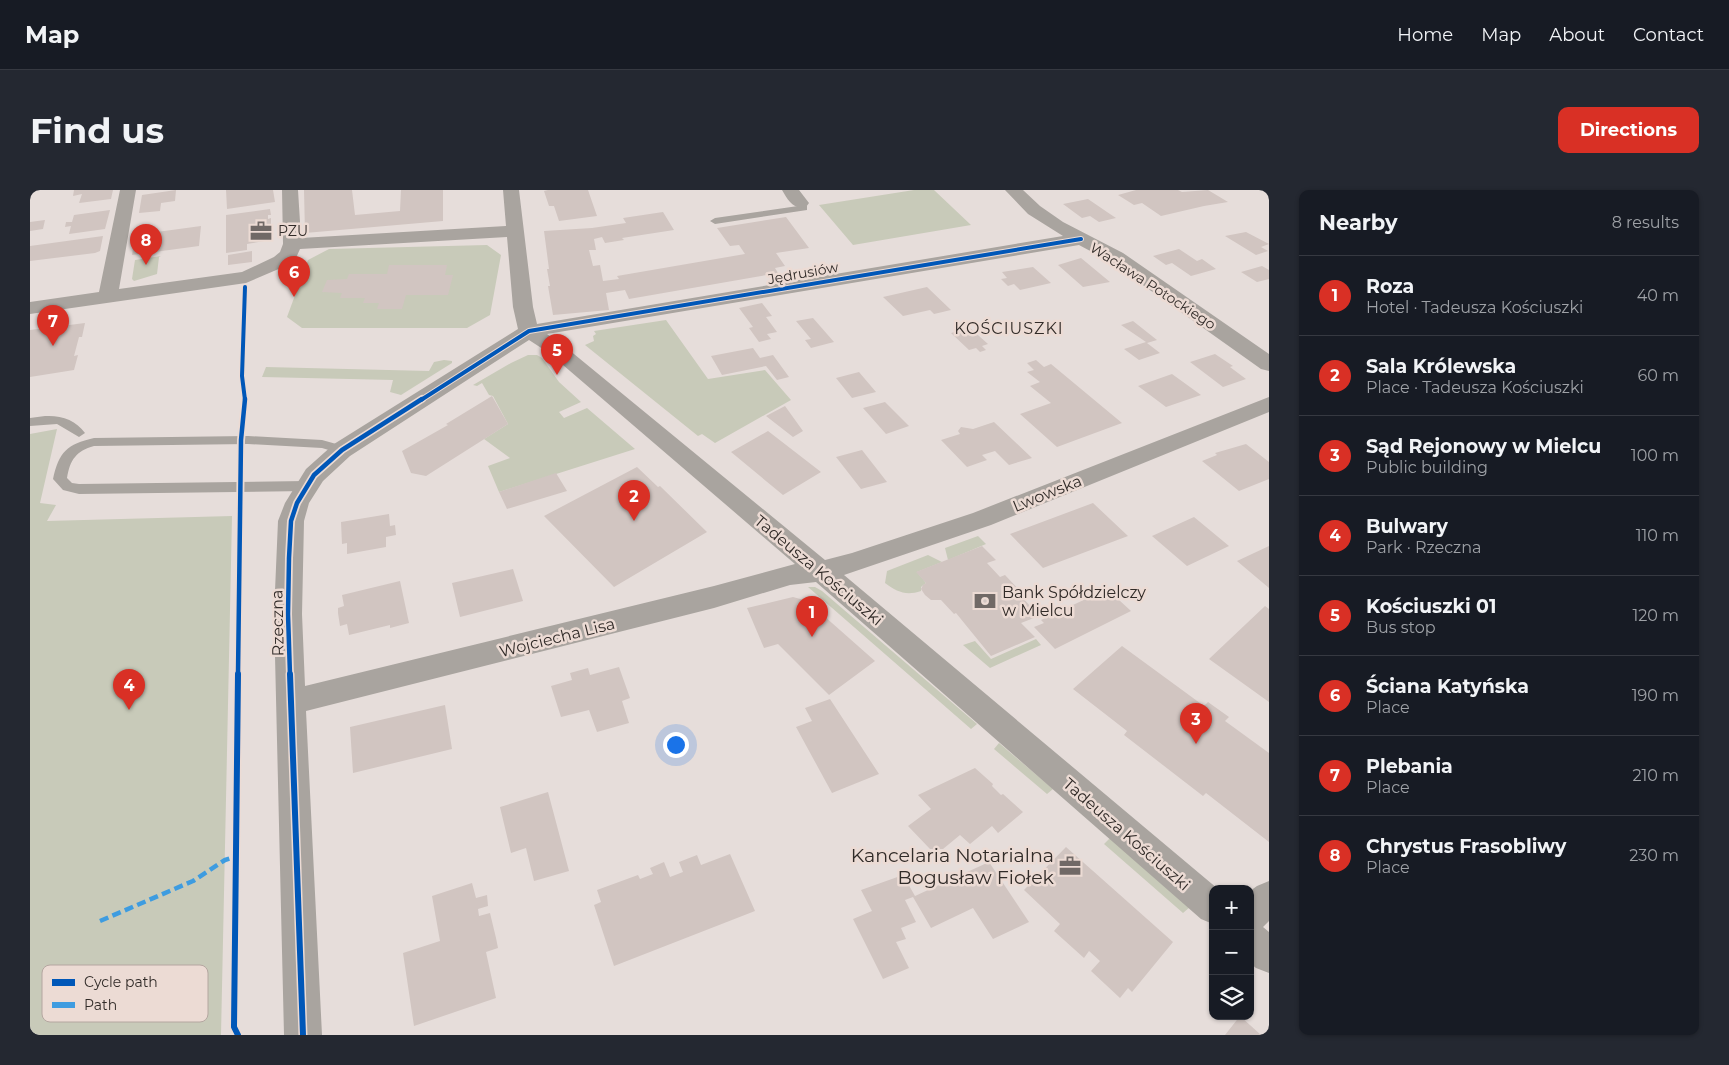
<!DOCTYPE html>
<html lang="en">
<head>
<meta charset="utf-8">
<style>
	:root { --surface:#171b24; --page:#242831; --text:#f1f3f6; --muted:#9ea1a6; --line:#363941; --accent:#d93025 }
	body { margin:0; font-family:Montserrat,sans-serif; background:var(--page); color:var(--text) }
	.controls { position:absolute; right:15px; bottom:15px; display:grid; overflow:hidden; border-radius:10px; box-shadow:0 1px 4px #0004 }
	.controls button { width:45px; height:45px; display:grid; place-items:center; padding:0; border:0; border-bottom:1px solid var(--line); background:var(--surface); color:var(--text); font:25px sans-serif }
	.you { position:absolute; left:645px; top:554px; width:18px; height:18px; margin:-12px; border:4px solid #fff; border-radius:50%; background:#1a73e8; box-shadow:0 0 0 8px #1a73e833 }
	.badge { display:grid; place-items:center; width:32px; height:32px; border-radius:50%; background:var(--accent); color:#fff; font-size:16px; font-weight:700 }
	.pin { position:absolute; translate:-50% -41px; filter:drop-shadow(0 1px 2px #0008) }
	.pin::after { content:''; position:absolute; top:26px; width:18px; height:15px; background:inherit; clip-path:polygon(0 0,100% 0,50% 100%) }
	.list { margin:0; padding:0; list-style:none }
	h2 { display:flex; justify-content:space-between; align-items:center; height:65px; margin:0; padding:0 20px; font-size:21px }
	h2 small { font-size:16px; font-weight:400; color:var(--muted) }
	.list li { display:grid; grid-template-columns:32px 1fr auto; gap:15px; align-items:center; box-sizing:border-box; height:80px; padding:0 20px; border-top:1px solid var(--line) }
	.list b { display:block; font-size:19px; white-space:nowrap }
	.list p { margin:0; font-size:16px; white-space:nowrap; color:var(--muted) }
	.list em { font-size:16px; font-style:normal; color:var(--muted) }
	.icon { flex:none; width:28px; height:28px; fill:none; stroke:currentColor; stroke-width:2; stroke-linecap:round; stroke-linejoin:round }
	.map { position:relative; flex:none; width:1239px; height:845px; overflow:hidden; border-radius:10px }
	header { display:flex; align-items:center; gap:30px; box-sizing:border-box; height:70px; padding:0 25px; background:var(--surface); border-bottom:1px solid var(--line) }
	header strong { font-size:24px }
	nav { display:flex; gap:28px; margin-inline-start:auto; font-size:18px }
	.intro { display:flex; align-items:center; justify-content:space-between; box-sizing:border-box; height:120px; padding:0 30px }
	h1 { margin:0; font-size:35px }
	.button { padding:12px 22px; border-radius:10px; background:var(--accent); color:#fff; font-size:18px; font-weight:700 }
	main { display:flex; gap:30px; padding:0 30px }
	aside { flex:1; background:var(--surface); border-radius:10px; box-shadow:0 1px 4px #0004 }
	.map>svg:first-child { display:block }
</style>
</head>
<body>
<header>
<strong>Map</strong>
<nav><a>Home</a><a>Map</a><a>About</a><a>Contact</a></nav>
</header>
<div class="intro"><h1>Find us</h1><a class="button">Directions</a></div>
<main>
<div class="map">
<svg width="1239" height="845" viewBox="0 0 1239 845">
	<rect width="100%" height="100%" fill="#e6ddda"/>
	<path fill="#c8cab9" d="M884 0H904L941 35 823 55 789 15Z
		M457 55 471 65 460 125 437 138H272L257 127 278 70 299 59Z
		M131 66 129 67 127 84 104 91 102 89 105 70Z
		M636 130 678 189 735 180 761 210 685 253 672 244 668 246 555 155 564 151 563 146 566 144 564 141Z
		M498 165H507L512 168 529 192 551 212 529 222 534 228 557 218 605 259 469 302 458 276 480 268 454 249 478 234 463 206 459 205 452 193 447 196 443 195 481 173Z
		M414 170 422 171V173L371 205 360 202 363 190 232 187 236 177 399 181 404 172Z
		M27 239 10 313 26 315 17 331 202 326 191 845H0V244Z
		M948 346 956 354 918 370 915 358Z
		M898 365 912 372 887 382 896 393 891 397V401C876 406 867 402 855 393L857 381Z
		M778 397H785L792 401 947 534 941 539Z
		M1006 449 1011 455 960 478 933 455 945 451 961 469Z
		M969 553 1023 599 1017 604 964 559Z
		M1080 648 1160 717 1153 723 1074 654Z"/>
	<path fill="#d1c5c1" d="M44 0H83L81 9 49 13 52 4 43 6Z
		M146 0 145 11 131 13 130 21 109 23 112 5Z
		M196 0H243L245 12 197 19Z
		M274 0H322L325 25 370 21 371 0H413V31L275 43Z
		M518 0H558L567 26 529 31 524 16H519L514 1Z
		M1106 0H1148L1152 2 1178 0 1198 12 1174 16 1131 26 1112 13 1104 15 1088 5Z
		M1058 9 1077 22 1086 28 1069 32 1060 26 1052 28 1033 14Z
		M240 19 241 25H238V29L241 28V38H238V42H241V47L234 51 217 54V60L196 63V25Z
		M80 20 75 39 39 44 41 36 35 37 36 32H42L44 25Z
		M633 22 644 40 592 48 594 50 575 53 572 47 564 49 566 60H559L563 76 570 75 573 91 589 89 587 86 715 64 709 55 700 56 687 38 756 27 779 58 746 63 755 76 745 78 748 83 599 109 595 100 576 103 579 120 523 125 518 96H520L517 79H519L514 41 562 38 596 33 593 28Z
		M15 30 13 39 0 41V32Z
		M171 36 169 56 102 65 105 45Z
		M1216 42 1239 54 1231 57 1238 61 1226 65 1195 46Z
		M73 46 70 61 65 63 0 71V56Z
		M1149 59 1167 71 1172 69 1186 79 1161 86 1142 73 1136 75 1123 66Z
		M222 61V72L198 75V65Z
		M1051 68 1080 92 1053 97 1028 75Z
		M359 75H417L415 85H423L418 105H376L372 119H347L349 113H333L335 108H310L312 103 292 102 297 90 317 89 319 84H357Z
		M1232 76 1239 80V89L1227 92 1211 82Z
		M1003 77 1021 93 990 100 984 94 978 96 971 89 977 88 972 82Z
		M897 97 921 120 904 124 900 120 873 126 853 107Z
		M732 113 742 126 736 127 747 142 737 144 741 149 729 152 719 138 723 137 709 118Z
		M783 128 804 152 781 158 775 150 781 149 766 131Z
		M1103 131 1127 150 1117 153 1130 163 1109 170 1094 159 1116 152 1091 135Z
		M55 133 52 147H49L44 166 48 165 44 180 0 187V140Z
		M940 138 958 154 952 156 956 160 950 162 946 158 939 160 921 143Z
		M723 158 730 168 743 165 759 187 747 190 736 176 692 185 681 166Z
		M1185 164 1203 176 1200 177 1216 189 1193 197 1160 172Z
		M1006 170 1014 177 1021 174 1092 233 1027 257 990 224 1021 213 1000 196 1010 192 997 182 1004 180 997 173Z
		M829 182 846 202 822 208 806 188Z
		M1142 184 1171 205 1136 217 1108 196Z
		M462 206 478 234 396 286 381 283 372 261 418 235 416 234Z
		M855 212 879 236 856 244 833 218Z
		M755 216 773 241 763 247 736 226Z
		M964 232 1002 268 979 275 965 261 952 265 957 270 937 277 911 250 930 244 928 241 931 237 943 239Z
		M738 241 791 282 753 305 701 262Z
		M1216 254 1239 272V289L1209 301 1172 271 1187 265 1185 263Z
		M832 260 857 292 831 299 806 267Z
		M607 277 628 297 630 296 677 342 584 397 514 326Z
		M526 283 537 301 477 319 469 302Z
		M1063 313 1098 346 1013 378 980 344Z
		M359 324 360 336 365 335 366 345 356 347V357L317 364V353L312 354 311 332Z
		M1164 327 1199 356 1157 376 1122 346Z
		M952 356 966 370 957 373 970 387 975 385 995 406 992 407 1009 426 991 433 1005 447 961 466 926 423 924 424 911 410H901L895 405 891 399 893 395 896 393 886 382Z
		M1239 356V398L1207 371Z
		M483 379 493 411 430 427 422 393Z
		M370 391 379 433 360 438V435L319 445 317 434 310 436 308 423V418L314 416 312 405Z
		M1077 399 1101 421 1025 459 1004 437 1014 433 1011 430Z
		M763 407 774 410 785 418 845 471 799 505 748 454 734 458 717 418Z
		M1235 416 1239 419V512L1179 469Z
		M1092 456 1174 516 1178 512 1199 527 1195 531 1239 563V652L1176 603 1173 606 1094 545 1097 541 1043 499Z
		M589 477 600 508 592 511 599 533 567 542 559 520 531 527 521 496 542 490 540 483 558 478 560 485Z
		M800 509 849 584 802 603 766 537 782 531 775 518Z
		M415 515 422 559 323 583 320 537Z
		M945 578 963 594 962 596 971 605 973 604 993 622 968 643 962 636 940 654 930 645 913 659H900L878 636 901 619 888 605Z
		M518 602 539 681 504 691 496 658 481 663 470 617Z
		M1036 657 1143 752 1102 802 1098 798 1090 808 1061 781 1070 771 1059 761 1054 768 1024 741 1030 734 994 700Z
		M700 664 725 721 584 776 564 715 571 712 567 700 608 685 610 689 623 684 620 678 634 672 640 687 653 682 649 672 667 665 671 675Z
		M959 672 999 732 963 749 943 718 901 738 883 707 875 710 886 732 871 738 876 749 866 752 879 778 853 789 823 729 842 721 831 700 873 685 885 706Z
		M442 693 446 708 457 705 458 716 448 719 449 726 460 723 466 748 468 758 456 762 466 808 384 836 373 763 410 751 402 706Z
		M1210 826 1231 845H1195Z"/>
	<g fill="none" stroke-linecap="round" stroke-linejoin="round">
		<path fill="#a9a49f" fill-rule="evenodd" d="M770 10 777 16V20L685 34 680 31 685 28 768 16 765 13Z
			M15 226C31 225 46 230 55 243L49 247 27 234 0 236V228Z
			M218 246 292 250 317 257 318 260 312 264 292 258 218 254 64 256C46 261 40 270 37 288L42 293 49 294 276 291 281 293 283 296 281 299 276 301 49 304 33 300 23 289C29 262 37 254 64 248Z"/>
		<path fill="#a9a49f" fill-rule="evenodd" d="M90 0H106L89 99 212 82 244 67 250 62 253 54 252 0H268L271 48 476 36 473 0H489L503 117 507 134 1033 46 998 24 975 0H993L1010 16 1033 32 1093 63 1239 164V181L1231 179 1079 71 1049 55 517 144 533 155 795 370 822 363 943 323 1239 207V222L961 335 814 385 1188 699H1183V734L1171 729 786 392 760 395 684 418 276 521 292 845H254L244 424 248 331 255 313 276 279 304 254 488 139 483 117 477 47 270 59 266 68 258 75 216 93 0 124V112L69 102ZM499 150 519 163 765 374 684 396 275 496 272 424 274 331 279 313 293 291 320 266Z
			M752 0H769L779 13 776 17C763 20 758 10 752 0Z
			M1239 691V731L1233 737 1239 742V783L1226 778 1220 773V701L1227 696Z"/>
		<path stroke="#3e9ce0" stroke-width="4.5" stroke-dasharray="9 4.5" stroke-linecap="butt" d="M70 731 163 691 195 670 205 667"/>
		<g stroke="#ecdbd4" stroke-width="6">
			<path id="cycleway-far2" d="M215 210 212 186 215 97
				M391 210 499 141 1051 49"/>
		</g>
		<g stroke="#ecdbd4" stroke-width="8">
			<path id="cycleway-far1" d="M208 485 211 250 215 209
				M260 485 258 424 259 368 261 331 267 313 284 285 312 260 392 209"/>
		</g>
		<g stroke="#ecdbd4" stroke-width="9">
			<path id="cycleway" d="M260 484 273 845
				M208 845 204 837 208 484"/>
		</g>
		<use href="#cycleway-far2" stroke="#0057b8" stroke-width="4"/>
		<use href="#cycleway-far1" stroke="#0057b8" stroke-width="4.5"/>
		<use href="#cycleway" stroke="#0057b8" stroke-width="6"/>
	</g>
	<defs>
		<g id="office-bare" transform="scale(1.725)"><path d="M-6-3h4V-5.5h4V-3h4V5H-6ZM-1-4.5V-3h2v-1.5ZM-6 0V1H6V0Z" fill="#706966" stroke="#ecdbd4" stroke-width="2.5" paint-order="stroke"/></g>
		<g id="bank-bare" transform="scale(1.725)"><path d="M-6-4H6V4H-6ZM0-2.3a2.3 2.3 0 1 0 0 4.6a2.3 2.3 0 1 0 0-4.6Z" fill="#706966" stroke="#ecdbd4" stroke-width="2.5" paint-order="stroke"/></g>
	</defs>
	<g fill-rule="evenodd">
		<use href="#office-bare" x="231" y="41"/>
		<use href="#bank-bare" x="955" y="411"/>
		<use href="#office-bare" x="1040" y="676"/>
	</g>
	<g text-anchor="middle" stroke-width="5" stroke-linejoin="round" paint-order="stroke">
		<g font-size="14" fill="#312b28" stroke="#ecdbd4" text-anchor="start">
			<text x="248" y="46">PZU</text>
		</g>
		<g font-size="14" fill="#312b28" stroke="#ecdbd4">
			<text transform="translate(773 83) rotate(-10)" y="5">Jędrusiów</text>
			<text transform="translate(1123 96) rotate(33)" y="5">Wacława Potockiego</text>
		</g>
		<g font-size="16" letter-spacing="1" fill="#312b28" stroke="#ecdbd4">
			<text x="979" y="144">KOŚCIUSZKI</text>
		</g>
		<g font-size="16" fill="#312b28" stroke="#ecdbd4">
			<text transform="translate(1017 303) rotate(-22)" y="6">Lwowska</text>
			<text transform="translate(789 380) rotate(40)" y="6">Tadeusza Kościuszki</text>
			<text transform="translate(247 433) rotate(-91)" y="6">Rzeczna</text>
			<text transform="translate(527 447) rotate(-14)" y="6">Wojciecha Lisa</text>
			<text transform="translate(1097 644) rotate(41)" y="6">Tadeusza Kościuszki</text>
		</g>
		<g font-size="16" fill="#312b28" stroke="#ecdbd4" text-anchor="start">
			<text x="972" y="408">Bank Spółdzielczy<tspan x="972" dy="18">w Mielcu</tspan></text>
		</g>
		<g font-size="19" fill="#312b28" stroke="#ecdbd4" text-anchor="end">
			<text x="1024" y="672">Kancelaria Notarialna<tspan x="1024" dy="22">Bogusław Fiołek</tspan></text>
		</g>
	</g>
	<rect x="12" y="775" width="166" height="57" rx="8" fill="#ecdbd4" stroke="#b4a6a0" stroke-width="1"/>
	<rect x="22" y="789" width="23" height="7" fill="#0057b8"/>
	<rect x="22" y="812" width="23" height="6" fill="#3e9ce0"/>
	<g font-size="14" fill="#312b28">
		<text x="54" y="797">Cycle path</text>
		<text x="54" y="820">Path</text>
	</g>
</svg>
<div class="controls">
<button>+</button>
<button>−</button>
<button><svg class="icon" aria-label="layers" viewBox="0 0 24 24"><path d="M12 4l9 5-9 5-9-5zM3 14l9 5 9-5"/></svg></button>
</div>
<div class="you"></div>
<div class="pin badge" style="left:782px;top:447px">1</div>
<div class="pin badge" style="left:604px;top:331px">2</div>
<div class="pin badge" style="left:1166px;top:554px">3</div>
<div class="pin badge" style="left:99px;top:520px">4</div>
<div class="pin badge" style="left:527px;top:185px">5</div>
<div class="pin badge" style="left:264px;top:107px">6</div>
<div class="pin badge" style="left:23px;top:156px">7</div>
<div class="pin badge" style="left:116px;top:75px">8</div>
</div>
<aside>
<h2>Nearby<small>8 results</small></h2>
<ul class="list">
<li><span class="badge">1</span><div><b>Roza</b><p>Hotel · Tadeusza Kościuszki</p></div><em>40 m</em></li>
<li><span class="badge">2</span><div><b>Sala Królewska</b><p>Place · Tadeusza Kościuszki</p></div><em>60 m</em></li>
<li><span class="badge">3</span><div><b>Sąd Rejonowy w Mielcu</b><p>Public building</p></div><em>100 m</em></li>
<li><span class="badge">4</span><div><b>Bulwary</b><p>Park · Rzeczna</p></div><em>110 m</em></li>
<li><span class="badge">5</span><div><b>Kościuszki 01</b><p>Bus stop</p></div><em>120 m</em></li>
<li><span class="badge">6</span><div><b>Ściana Katyńska</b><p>Place</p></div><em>190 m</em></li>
<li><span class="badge">7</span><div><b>Plebania</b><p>Place</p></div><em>210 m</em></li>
<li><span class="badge">8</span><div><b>Chrystus Frasobliwy</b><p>Place</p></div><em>230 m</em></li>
</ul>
</aside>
</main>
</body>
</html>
